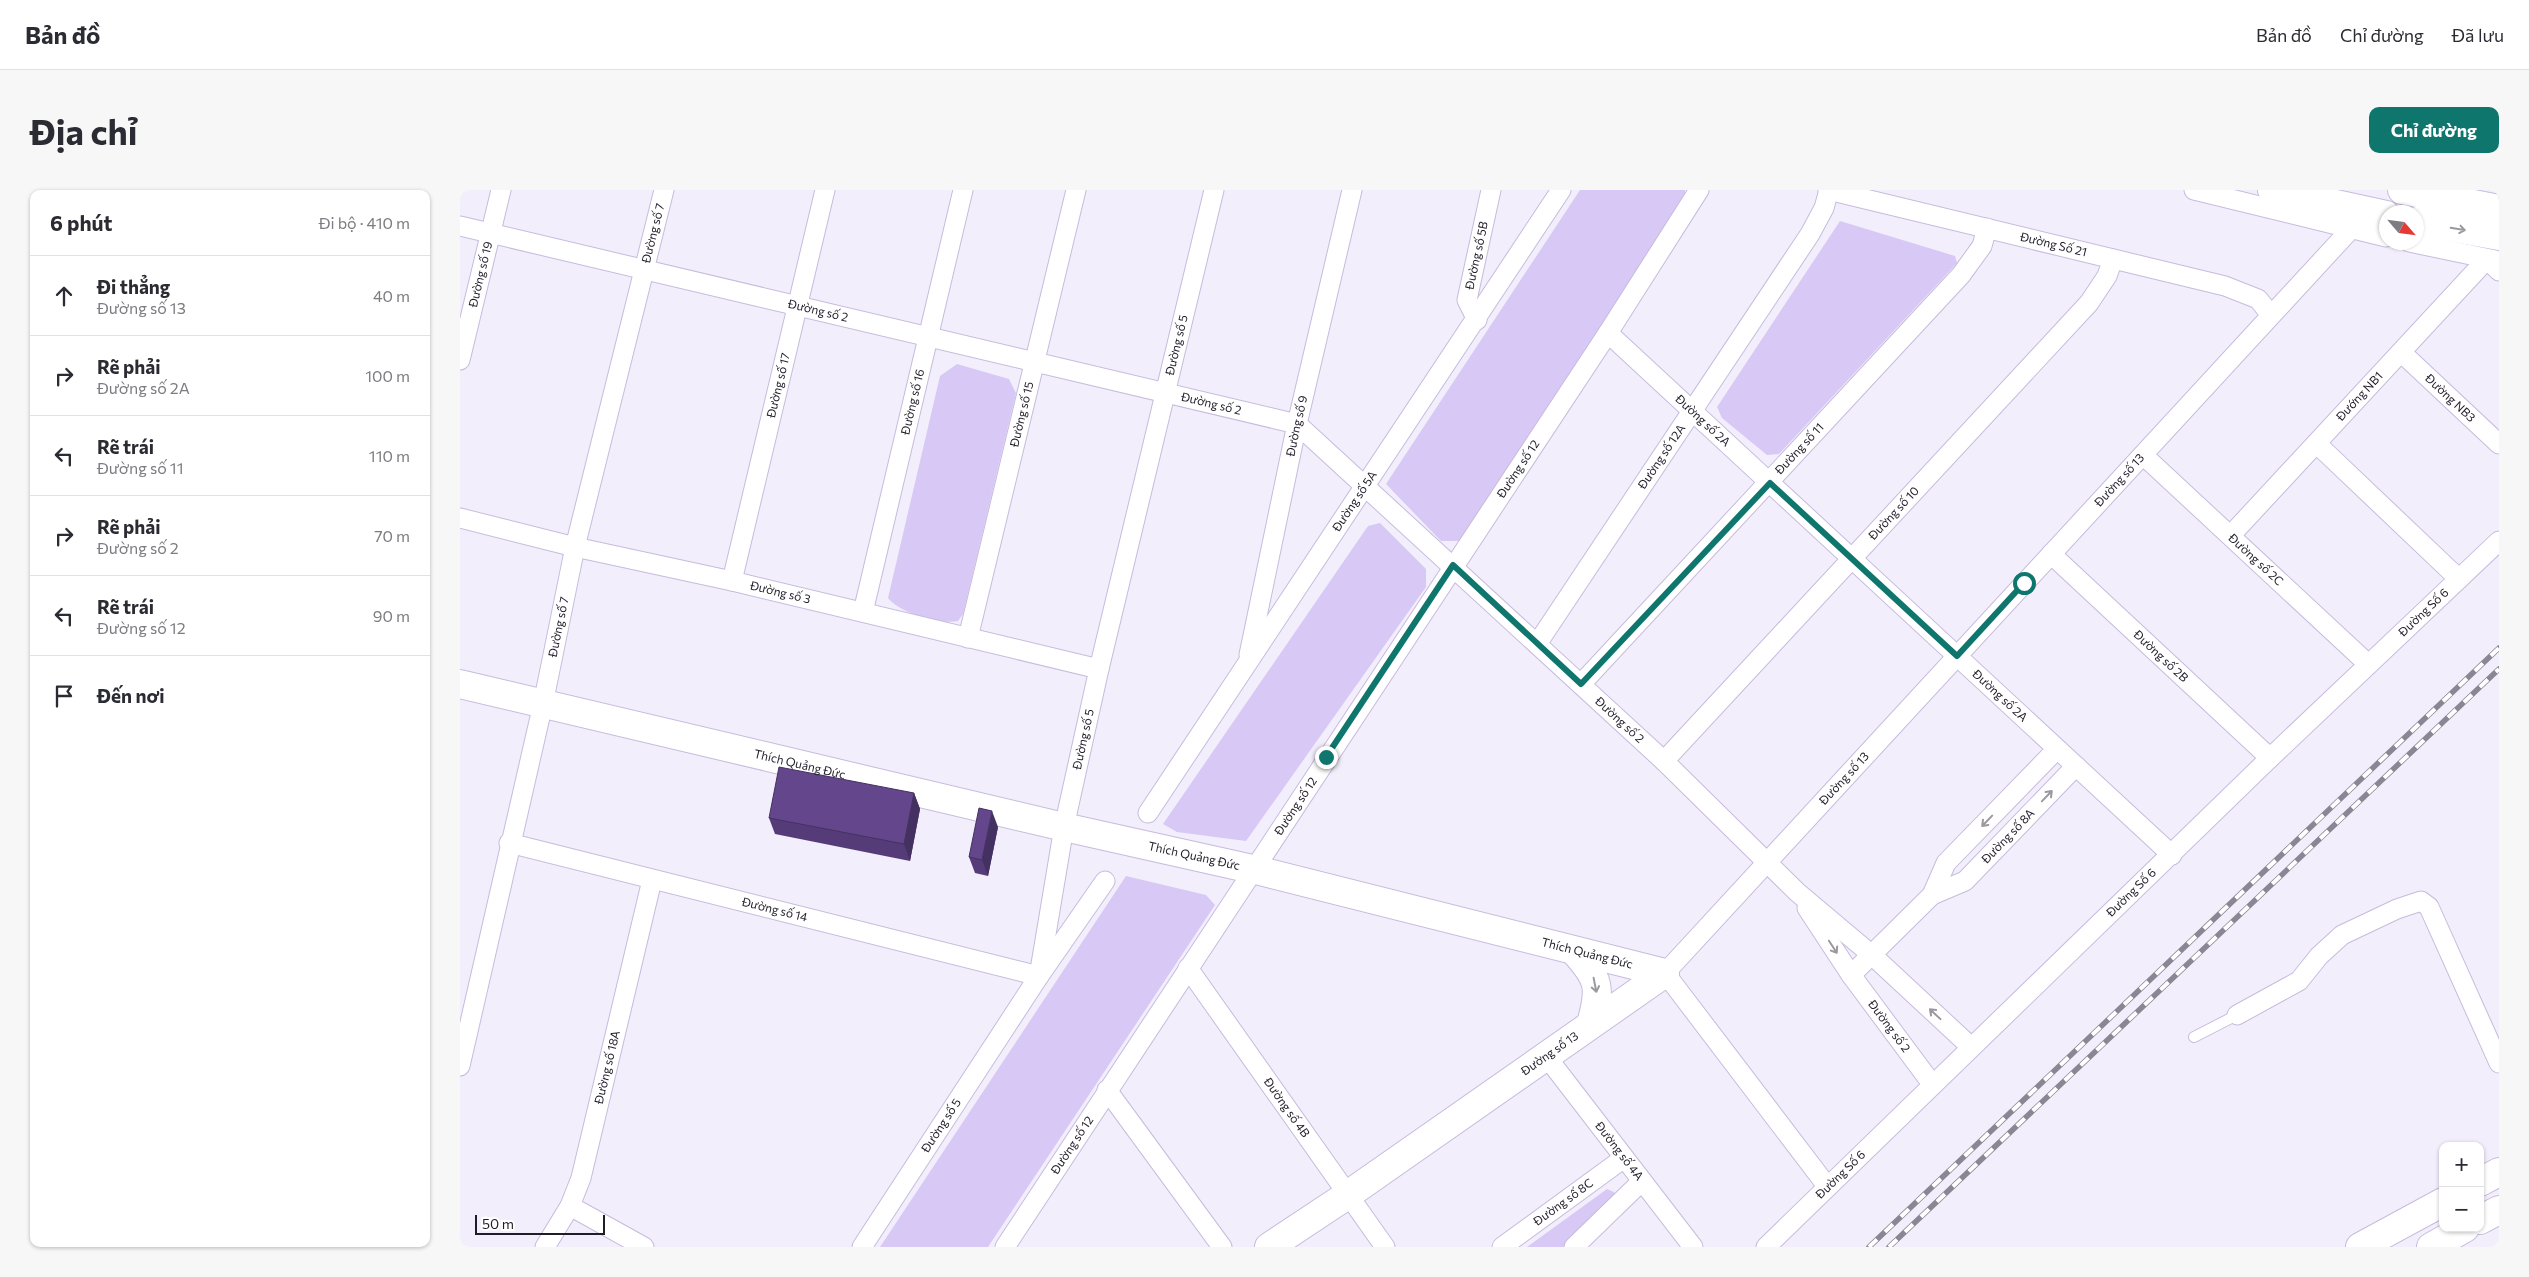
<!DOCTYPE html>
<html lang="vi">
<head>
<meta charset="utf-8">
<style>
	:root { --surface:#fff; --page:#f7f7f7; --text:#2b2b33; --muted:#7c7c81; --line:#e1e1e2; --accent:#0f766e }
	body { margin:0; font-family:Commissioner,sans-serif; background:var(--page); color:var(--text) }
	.controls { position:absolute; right:15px; bottom:15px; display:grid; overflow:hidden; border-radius:10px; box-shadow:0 1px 4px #0004 }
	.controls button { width:45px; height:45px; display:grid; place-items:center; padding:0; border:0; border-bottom:1px solid var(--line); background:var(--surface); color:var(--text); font:25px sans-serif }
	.compass { position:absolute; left:1919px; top:15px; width:45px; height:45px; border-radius:50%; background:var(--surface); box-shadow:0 1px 4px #0004; rotate:118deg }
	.scale { position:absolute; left:15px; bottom:12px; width:130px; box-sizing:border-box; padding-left:5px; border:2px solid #201c28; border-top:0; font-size:14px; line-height:18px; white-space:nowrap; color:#201c28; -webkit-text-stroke:4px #fff; paint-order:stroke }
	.stop { position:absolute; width:15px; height:15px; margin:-11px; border:4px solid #0f766e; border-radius:50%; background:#fff }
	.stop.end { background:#0f766e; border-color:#fff; box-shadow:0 1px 5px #0008 }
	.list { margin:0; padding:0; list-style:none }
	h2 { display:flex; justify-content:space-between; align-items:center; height:65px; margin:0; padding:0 20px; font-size:21px }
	h2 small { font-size:16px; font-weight:400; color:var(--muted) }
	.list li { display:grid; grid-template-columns:32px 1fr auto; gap:15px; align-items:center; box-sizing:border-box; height:80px; padding:0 20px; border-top:1px solid var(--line) }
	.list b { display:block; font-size:19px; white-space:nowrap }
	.list p { margin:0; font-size:16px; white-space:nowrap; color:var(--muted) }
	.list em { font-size:16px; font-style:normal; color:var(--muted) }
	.icon { flex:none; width:28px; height:28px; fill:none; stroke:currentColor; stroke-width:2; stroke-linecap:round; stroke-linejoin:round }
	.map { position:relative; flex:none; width:2039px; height:1057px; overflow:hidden; border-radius:10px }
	header { display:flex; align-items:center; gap:30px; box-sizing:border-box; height:70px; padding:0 25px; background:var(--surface); border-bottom:1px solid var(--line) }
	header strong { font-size:24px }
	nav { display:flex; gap:28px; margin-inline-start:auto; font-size:18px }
	.intro { display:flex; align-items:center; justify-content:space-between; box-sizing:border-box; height:120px; padding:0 30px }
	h1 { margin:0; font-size:35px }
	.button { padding:12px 22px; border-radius:10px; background:var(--accent); color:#fff; font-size:18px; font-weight:700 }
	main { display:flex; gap:30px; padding:0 30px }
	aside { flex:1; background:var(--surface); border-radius:10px; box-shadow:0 1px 4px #0004 }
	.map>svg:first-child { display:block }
</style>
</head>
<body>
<header>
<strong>Bản đồ</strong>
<nav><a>Bản đồ</a><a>Chỉ đường</a><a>Đã lưu</a></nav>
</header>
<div class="intro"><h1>Địa chỉ</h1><a class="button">Chỉ đường</a></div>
<main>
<aside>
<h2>6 phút<small>Đi bộ · 410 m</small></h2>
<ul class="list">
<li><svg class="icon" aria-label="ahead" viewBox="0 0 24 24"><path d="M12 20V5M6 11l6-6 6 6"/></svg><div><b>Đi thẳng</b><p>Đường số 13</p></div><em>40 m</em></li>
<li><svg class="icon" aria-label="right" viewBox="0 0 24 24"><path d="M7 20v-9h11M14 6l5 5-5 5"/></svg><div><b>Rẽ phải</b><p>Đường số 2A</p></div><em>100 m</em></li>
<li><svg class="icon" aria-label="left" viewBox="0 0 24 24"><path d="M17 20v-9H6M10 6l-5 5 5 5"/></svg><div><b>Rẽ trái</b><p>Đường số 11</p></div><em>110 m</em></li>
<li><svg class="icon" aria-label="right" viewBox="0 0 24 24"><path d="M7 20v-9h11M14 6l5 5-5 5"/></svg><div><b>Rẽ phải</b><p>Đường số 2</p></div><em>70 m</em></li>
<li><svg class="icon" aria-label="left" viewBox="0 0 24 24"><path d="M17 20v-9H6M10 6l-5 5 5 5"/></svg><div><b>Rẽ trái</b><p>Đường số 12</p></div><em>90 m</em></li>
<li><svg class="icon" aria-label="arrive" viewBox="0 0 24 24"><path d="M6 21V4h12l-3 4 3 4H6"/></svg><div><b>Đến nơi</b></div></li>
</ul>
</aside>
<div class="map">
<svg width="2039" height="1057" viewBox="0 0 2039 1057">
	<rect width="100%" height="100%" fill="#f3eefc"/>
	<path fill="#d8c8f6" d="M1120 0H1225V7L1000 351H981L926 294Z
		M1380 31 1495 66 1497 73 1319 264 1307 265 1262 228 1257 217Z
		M497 174 549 189 556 203 503 424 498 431C479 435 440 423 428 408L480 186Z
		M920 333 966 379V397L786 651 717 642 703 634 908 336Z
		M666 686 746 705 755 715 528 1057H420Z
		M1147 999 1154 1002 1155 1006 1150 1015 1103 1057H1067Z"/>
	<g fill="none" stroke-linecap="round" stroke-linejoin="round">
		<g stroke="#c7bbdc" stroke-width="12">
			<path id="lane" d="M1734 847 1777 825"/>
		</g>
		<g stroke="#c7bbdc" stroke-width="21">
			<g id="street">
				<path id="s1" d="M1368 0 1765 96 1798 109 1811 125"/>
				<path d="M1734 0 1926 47"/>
				<path id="s2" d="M0 36 837 234 1204 571 1337 702 1413 766 1511 857"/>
				<path d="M1949 52 2035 70"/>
				<path id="s3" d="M1017 130 1007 110 1031 0"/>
				<path id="s4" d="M1148 143 1712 665"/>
				<path id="s5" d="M1942 163 2039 254"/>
				<path id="s6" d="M0 170 41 0"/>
				<path d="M1857 254 1999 389"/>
				<path id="s7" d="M1683 265 1908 474"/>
				<path id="s8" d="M0 328 115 357 272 391 639 479"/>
				<path id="s9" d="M1771 345 2027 69 2039 81"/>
				<path id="s10" d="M1591 364 1810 568"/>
				<path id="s11" d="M272 391 365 0"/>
				<path id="s12" d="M403 422 503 0"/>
				<path id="s13" d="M508 448 616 0"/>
				<path id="s14" d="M1077 454 1350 44 1364 18 1369 0"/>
				<path id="s15" d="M789 465 837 234 892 0"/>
				<path id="s16" d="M1121 494 1501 85 1522 56 1527 38"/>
				<path id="s17" d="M1204 571 1629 113 1647 86 1653 69"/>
				<path id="s18" d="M688 623 1101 0"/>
				<path id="s19" d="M49 653 579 786"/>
				<path id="s20" d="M1472 705 1505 691 1616 576"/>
				<path id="s21" d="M1347 718 1391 785 1472 894"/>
				<path id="s22" d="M728 778 925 1057"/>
				<path d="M1391 785 1472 705 1486 673 1597 559"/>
				<path id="s23" d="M579 786 604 637 639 479 754 0"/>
				<path d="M1777 825 1839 791 1859 766 1882 745 1937 719 1961 711 1969 717 2039 873"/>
				<path id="s24" d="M1086 866 1233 1057"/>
				<path id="s25" d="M0 876 83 514 115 357 204 0"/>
				<path d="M647 900 762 1057"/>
				<path id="s26" d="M1367 996 1205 783 1891 39"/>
				<path d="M110 1016 184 1057"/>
				<path id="s27" d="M85 1057 110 1016 121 988 192 690"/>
				<path id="s28" d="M402 1057 579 786 645 691"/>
				<path id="s29" d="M545 1057 1148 143 1239 0"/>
				<path id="s30" d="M1042 1057 1164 968"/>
				<path d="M1114 1057 1182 991"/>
				<path id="s31" d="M1306 1057 1810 568 2039 351"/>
			</g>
		</g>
		<g stroke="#c7bbdc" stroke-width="30">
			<g id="secondary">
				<path id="s32" d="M0 494 604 637 792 679 1205 783"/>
				<path d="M1115 762C1140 790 1141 798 1131 834"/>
				<path id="s33" d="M809 1057 889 1004 1205 783"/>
			</g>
		</g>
		<g stroke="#c7bbdc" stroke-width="30">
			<path id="primary" d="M1812 0 1926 25
				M1942 0 2039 19
				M1956 31 2039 46
				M2020 992 2039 982
				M2020 1030 2039 1020
				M1900 1057 1983 1012
				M1971 1057 2005 1038"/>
		</g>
		<use href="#lane" stroke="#fff" stroke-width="10"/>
		<use href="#street" stroke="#fff" stroke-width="19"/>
		<use href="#secondary" stroke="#fff" stroke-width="28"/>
		<use href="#primary" stroke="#fff" stroke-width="28"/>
		<g stroke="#8b8693" stroke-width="5.5">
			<path id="rail" d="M1409 1057 2039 458
				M1429 1057 2039 479"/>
		</g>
		<use href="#rail" stroke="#fff" stroke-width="4" stroke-dasharray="11" stroke-linecap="butt"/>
	</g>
	<path fill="#553c78" d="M454 603 460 619 450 671 315 644 309 628Z
		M538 637 528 686 515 683 509 667Z"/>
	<path fill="#453161" d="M454 603 460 619 450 671 444 654Z
		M532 621 538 637 528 686 522 670Z"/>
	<path fill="#63468b" stroke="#453161" d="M319 577 454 603 444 654 309 628Z
		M519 618 532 621 522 670 509 667Z"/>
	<defs><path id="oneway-shaft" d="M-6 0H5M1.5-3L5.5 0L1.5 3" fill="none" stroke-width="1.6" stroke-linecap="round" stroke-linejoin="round" transform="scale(1.25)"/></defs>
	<g stroke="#9b999e">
		<use href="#oneway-shaft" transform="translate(1998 39) rotate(10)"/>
		<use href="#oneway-shaft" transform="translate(1587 606) rotate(-46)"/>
		<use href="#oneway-shaft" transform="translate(1527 631) rotate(134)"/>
		<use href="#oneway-shaft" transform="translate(1373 757) rotate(57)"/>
		<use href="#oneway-shaft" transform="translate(1135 795) rotate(79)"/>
		<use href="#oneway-shaft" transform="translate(1475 824) rotate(-137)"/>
	</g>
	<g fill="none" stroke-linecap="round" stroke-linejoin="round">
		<path stroke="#0f766e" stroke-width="6" d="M866 567 993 375 1121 494 1310 293 1497 466 1564 393"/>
	</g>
	<g text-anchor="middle" stroke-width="5" stroke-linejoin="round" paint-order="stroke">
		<g font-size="12" fill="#201c28" stroke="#fff">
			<text dy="4" stroke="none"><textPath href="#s25" startOffset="855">Đường số 7</textPath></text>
			<text dy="4" stroke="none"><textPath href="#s1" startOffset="232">Đường Số 21</textPath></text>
			<text dy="4" stroke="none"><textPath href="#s3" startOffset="68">Đường số 5B</textPath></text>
			<text dy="4" stroke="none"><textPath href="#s6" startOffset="88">Đường số 19</textPath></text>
			<text dy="4" stroke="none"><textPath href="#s2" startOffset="368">Đường số 2</textPath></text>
			<text dy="4" stroke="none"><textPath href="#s23" startOffset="646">Đường số 5</textPath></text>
			<text dy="4" stroke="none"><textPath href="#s11" startOffset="201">Đường số 17</textPath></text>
			<text dy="4" stroke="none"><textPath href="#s9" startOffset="189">Đướng NB1</textPath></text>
			<text dy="4" stroke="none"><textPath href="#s5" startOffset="66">Đường NB3</textPath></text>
			<text dy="4" stroke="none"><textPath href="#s12" startOffset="216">Đường số 16</textPath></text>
			<text dy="4" stroke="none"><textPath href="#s2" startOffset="772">Đường số 2</textPath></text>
			<text dy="4" stroke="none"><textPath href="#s13" startOffset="230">Đường số 15</textPath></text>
			<text dy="4" stroke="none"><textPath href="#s4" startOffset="129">Đường số 2A</textPath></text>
			<text dy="4" stroke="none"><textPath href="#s15" startOffset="234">Đường số 9</textPath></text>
			<text dy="4" stroke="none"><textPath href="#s16" startOffset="321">Đường số 11</textPath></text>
			<text dy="4" stroke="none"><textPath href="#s14" startOffset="225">Đường số 12A</textPath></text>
			<text dy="4" stroke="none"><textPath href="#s29" startOffset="932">Đường số 12</textPath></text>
			<text dy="4" stroke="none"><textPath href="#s26" startOffset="938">Đường số 13</textPath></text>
			<text dy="4" stroke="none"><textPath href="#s18" startOffset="374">Đường số 5A</textPath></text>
			<text dy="4" stroke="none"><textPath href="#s17" startOffset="338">Đường số 10</textPath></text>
			<text dy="4" stroke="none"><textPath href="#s7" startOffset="154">Đường số 2C</textPath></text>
			<text dy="4" stroke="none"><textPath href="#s8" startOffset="329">Đường số 3</textPath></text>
			<text dy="4" stroke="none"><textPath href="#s31" startOffset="914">Đường Số 6</textPath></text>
			<text dy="4" stroke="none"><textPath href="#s25" startOffset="450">Đường số 7</textPath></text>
			<text dy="4" stroke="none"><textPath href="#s10" startOffset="150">Đường số 2B</textPath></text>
			<text dy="4" stroke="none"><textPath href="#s4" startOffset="534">Đường số 2A</textPath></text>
			<text dy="4" stroke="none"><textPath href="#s2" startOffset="1298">Đường số 2</textPath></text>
			<text dy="4" stroke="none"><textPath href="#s23" startOffset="241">Đường số 5</textPath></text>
			<text dy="4" stroke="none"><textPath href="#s32" startOffset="349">Thích Quảng Đức</textPath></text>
			<text dy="4" stroke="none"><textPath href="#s26" startOffset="532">Đường số 13</textPath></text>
			<text dy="4" stroke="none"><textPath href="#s29" startOffset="528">Đường số 12</textPath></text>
			<text dy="4" stroke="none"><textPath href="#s20" startOffset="98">Đường số 8A</textPath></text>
			<text dy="4" stroke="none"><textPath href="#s32" startOffset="754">Thích Quảng Đức</textPath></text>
			<text dy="4" stroke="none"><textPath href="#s31" startOffset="509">Đường Số 6</textPath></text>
			<text dy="4" stroke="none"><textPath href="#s19" startOffset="274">Đường số 14</textPath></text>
			<text dy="4" stroke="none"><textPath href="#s32" startOffset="1159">Thích Quảng Đức</textPath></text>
			<text dy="4" stroke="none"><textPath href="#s21" startOffset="144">Đường số 2</textPath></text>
			<text dy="4" stroke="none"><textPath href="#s33" startOffset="341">Đường số 13</textPath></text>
			<text dy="4" stroke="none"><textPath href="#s27" startOffset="192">Đường số 18A</textPath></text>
			<text dy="4" stroke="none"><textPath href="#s22" startOffset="171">Đường số 4B</textPath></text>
			<text dy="4" stroke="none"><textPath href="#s28" startOffset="145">Đường số 5</textPath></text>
			<text dy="4" stroke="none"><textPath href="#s29" startOffset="122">Đường số 12</textPath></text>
			<text dy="4" stroke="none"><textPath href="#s24" startOffset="120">Đường số 4A</textPath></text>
			<text dy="4" stroke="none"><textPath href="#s31" startOffset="104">Đường Số 6</textPath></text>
			<text dy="4" stroke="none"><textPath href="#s30" startOffset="76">Đường số 8C</textPath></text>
		</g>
	</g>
</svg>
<div class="controls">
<button>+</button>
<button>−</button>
</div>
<svg class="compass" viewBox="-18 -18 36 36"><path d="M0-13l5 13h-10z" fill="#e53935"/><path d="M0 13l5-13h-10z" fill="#7c7c81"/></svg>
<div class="scale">50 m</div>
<div class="stop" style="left:1564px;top:393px"></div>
<div class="stop end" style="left:866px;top:567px"></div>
</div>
</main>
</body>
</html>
